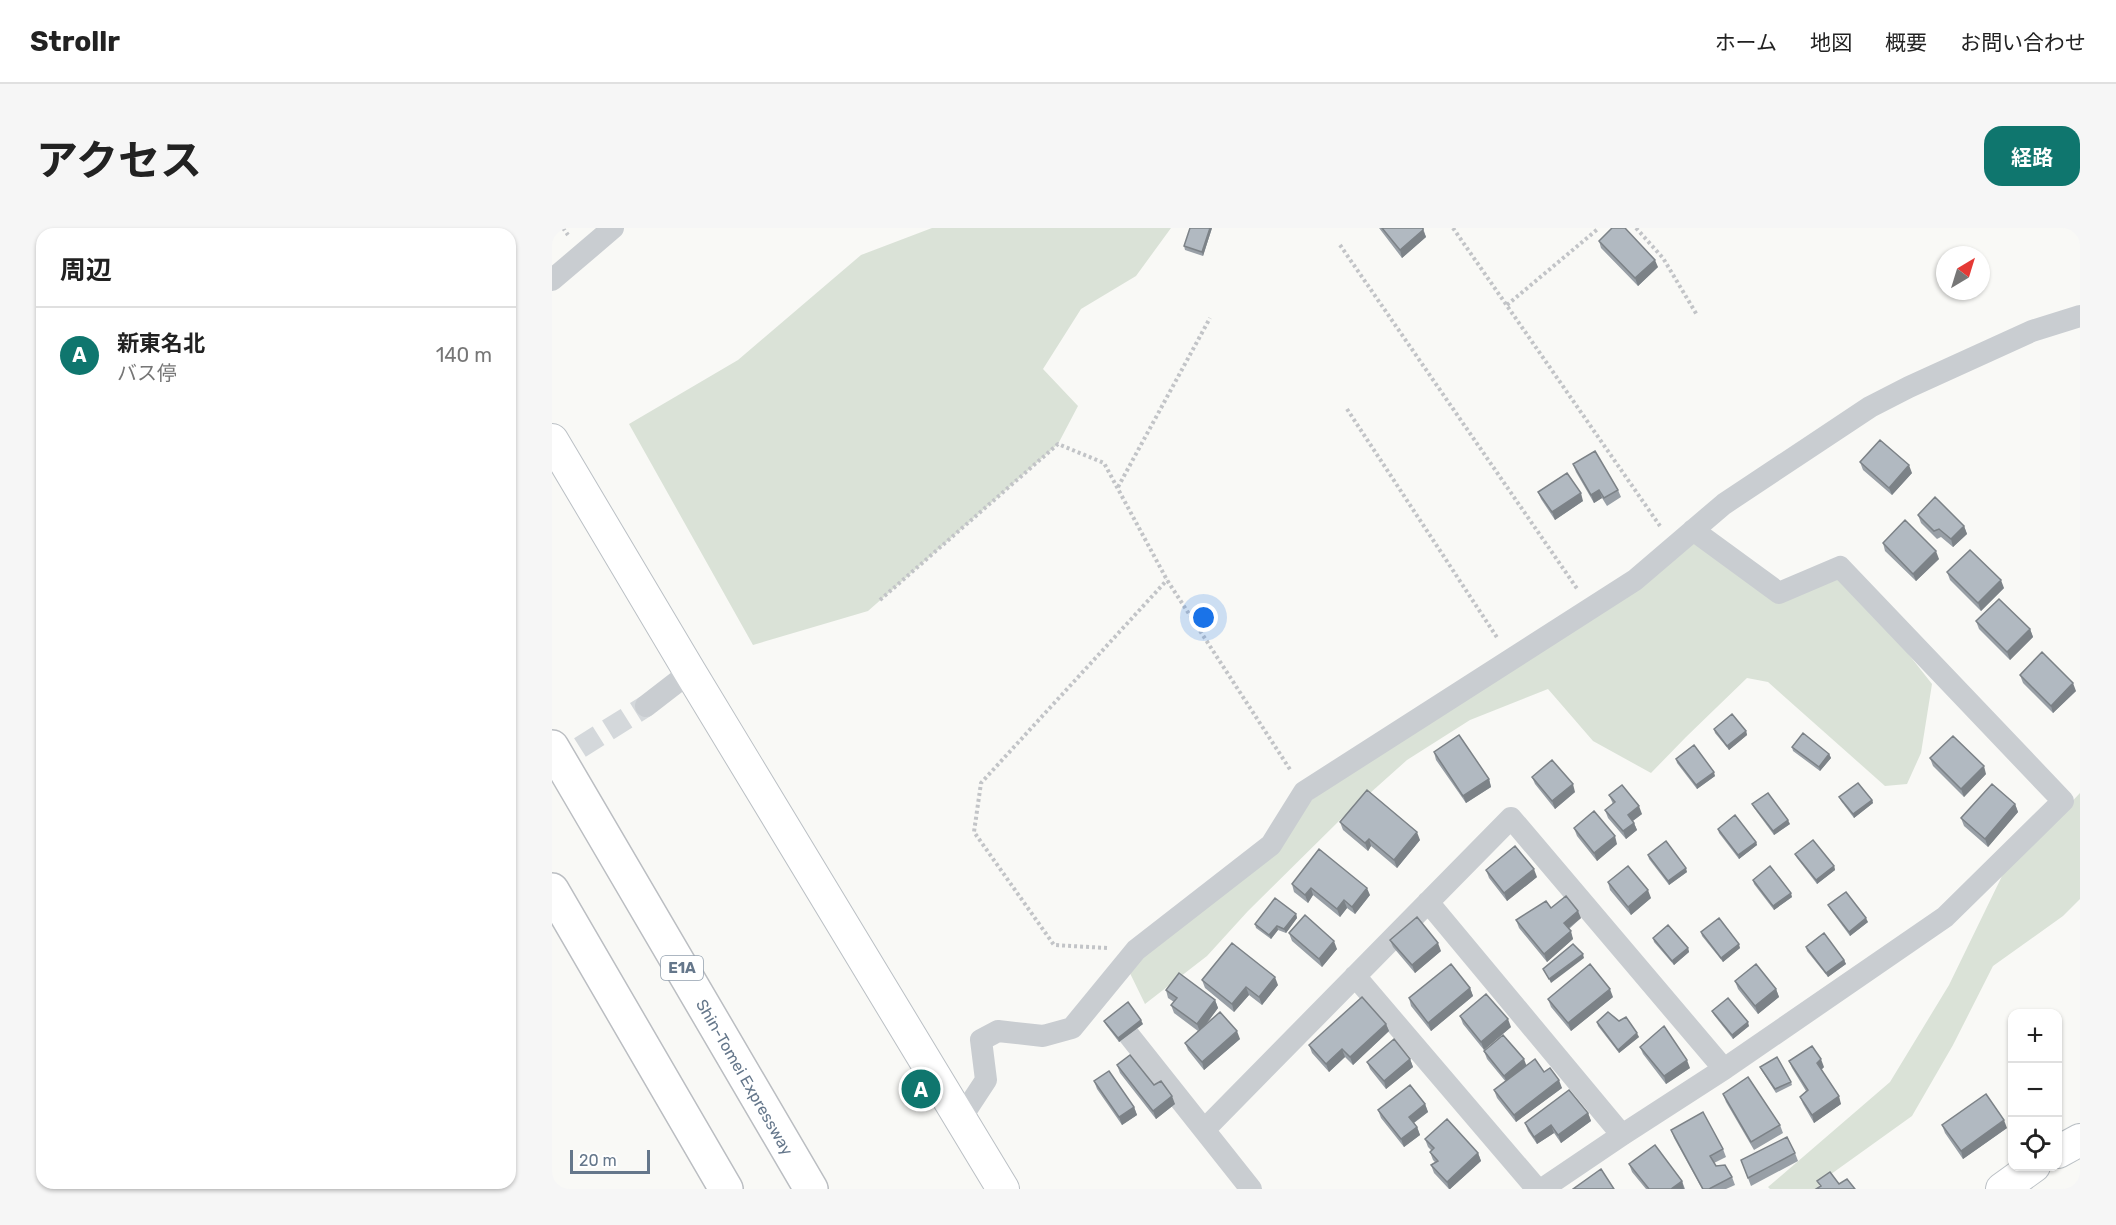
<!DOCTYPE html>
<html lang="ja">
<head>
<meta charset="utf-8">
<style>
	:root { --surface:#fff; --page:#f6f6f6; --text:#222; --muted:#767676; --line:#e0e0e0; --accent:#0f766e }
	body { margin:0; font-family:Rubik,"Noto Sans JP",sans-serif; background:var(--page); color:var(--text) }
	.controls { position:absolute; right:18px; bottom:18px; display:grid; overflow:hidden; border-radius:12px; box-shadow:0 2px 4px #0004 }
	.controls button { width:54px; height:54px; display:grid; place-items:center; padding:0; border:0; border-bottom:2px solid var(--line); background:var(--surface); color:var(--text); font:30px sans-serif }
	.compass { position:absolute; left:1384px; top:18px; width:54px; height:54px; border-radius:50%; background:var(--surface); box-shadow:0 2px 4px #0004; rotate:38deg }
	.scale { position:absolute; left:18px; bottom:15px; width:80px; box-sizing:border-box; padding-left:6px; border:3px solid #65778b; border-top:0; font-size:16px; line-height:21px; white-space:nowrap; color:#65778b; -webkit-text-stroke:4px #fff; paint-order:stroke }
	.you { position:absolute; left:652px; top:390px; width:21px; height:21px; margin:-15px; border:4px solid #fff; border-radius:50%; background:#1a73e8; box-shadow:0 0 0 9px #1a73e833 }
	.badge { display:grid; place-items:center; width:39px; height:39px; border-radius:50%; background:var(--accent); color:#fff; font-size:20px; font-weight:700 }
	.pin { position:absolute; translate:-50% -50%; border:3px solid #fff; box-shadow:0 2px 6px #0006 }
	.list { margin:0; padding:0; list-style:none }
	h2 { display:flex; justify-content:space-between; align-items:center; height:78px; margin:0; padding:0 24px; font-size:26px }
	h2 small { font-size:20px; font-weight:400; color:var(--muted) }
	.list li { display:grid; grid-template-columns:39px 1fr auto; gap:18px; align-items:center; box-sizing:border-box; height:96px; padding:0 24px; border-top:2px solid var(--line) }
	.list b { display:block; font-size:22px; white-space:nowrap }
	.list p { margin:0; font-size:20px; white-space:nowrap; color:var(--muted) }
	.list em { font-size:20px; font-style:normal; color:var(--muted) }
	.icon { flex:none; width:33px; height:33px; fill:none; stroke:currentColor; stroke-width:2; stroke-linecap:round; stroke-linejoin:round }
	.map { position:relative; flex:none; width:1528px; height:961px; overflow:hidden; border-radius:18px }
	header { display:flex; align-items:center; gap:36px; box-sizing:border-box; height:84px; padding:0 30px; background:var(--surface); border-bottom:2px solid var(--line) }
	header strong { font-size:28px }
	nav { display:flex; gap:33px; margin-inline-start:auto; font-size:21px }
	.intro { display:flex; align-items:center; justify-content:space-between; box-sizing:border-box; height:144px; padding:0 36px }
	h1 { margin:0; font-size:42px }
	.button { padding:15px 27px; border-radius:18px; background:var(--accent); color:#fff; font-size:21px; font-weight:700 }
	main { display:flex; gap:36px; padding:0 36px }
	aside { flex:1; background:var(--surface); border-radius:18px; box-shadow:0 2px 4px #0004 }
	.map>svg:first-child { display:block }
</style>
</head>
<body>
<header>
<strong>Strollr</strong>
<nav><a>ホーム</a><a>地図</a><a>概要</a><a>お問い合わせ</a></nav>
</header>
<div class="intro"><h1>アクセス</h1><a class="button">経路</a></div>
<main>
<aside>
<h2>周辺<small></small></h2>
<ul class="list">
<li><span class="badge">A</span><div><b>新東名北</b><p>バス停</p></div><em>140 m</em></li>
</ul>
</aside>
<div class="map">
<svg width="1528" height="961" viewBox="0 0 1528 961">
	<rect width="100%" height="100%" fill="#f9f9f6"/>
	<path fill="#dae2d7" d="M380 0H619L584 48 529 81 491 141 526 178 506 216 316 383 201 417 77 196 186 132 309 27Z
		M1135 307 1234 367 1288 339 1380 456 1369 525 1355 556 1333 558 1216 454 1195 450 1134 509 1099 545 1041 513 996 461 918 492 855 532 789 591 696 683 655 728 593 776 573 735 758 573Z
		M1528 565V671L1511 688 1441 738 1401 817 1360 888 1268 954 1266 961H1218L1216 959 1338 854 1397 757 1451 646Z"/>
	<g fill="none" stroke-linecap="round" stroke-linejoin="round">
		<path stroke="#d4d8db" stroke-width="22" stroke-dasharray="22 11" stroke-linecap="butt" d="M0 537 94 478"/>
		<g stroke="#bbc0c5" stroke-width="34">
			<path id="secondary" d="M0 212 138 444 451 961
				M1506 924 1528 912
				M1450 961 1482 938"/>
		</g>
		<g stroke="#bbbec2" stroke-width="36">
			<path id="highway" d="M0 519 259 961
				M0 662 174 961"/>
		</g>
		<path stroke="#c2c4c7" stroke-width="4" stroke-dasharray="3 3" stroke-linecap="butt" d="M11 0 16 7
			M901 0 1108 298
			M1084 0 1111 30 1145 87
			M788 17 1026 362
			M955 77 1047 0
			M795 181 946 411
			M566 259 658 90
			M328 372 506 216 552 235 615 352 739 543
			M555 720 502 717 422 604 429 555 615 352"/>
		<path stroke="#c9cdd1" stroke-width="22" d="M0 52 61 0
			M94 478 138 444
			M876 674 1070 907
			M803 748 985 961
			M576 806 699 961
			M409 890 434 852 429 812 446 803 491 808 520 800 584 722 719 617 752 564 1083 352 1172 276 1318 179 1357 159 1480 103 1528 88
			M653 901 959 590 1172 841
			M990 961 1070 907 1172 841 1393 689 1511 573 1288 339 1227 365 1141 302"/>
		<use href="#secondary" stroke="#fff" stroke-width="32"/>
		<use href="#highway" stroke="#fff" stroke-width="33"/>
	</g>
	<path fill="#989fa6" d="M660 0 651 28 633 22 632 18Z
		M827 0H871L874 9 850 30Z
		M1047 13 1106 39 1086 58 1049 20Z
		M1308 234 1360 245 1340 267 1311 242Z
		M1021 236 1066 262 1069 269 1055 278 1050 270 1042 275 1024 244Z
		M986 264 1031 273 1003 292 989 271Z
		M1366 287 1412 298 1415 306 1401 319 1389 309 1385 311 1369 295Z
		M1331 315 1387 331 1364 353 1333 323Z
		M1395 344 1452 360 1429 383 1398 352Z
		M1424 393 1478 401 1481 409 1458 432 1427 401Z
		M1468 447 1524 463 1501 485 1471 455Z
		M1162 501 1194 503 1195 507 1177 522 1163 505Z
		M1240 519 1277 526 1279 530 1268 543 1241 523Z
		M882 524 937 551 939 559 914 575 884 532Z
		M1378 530 1434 546 1412 569 1381 538Z
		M1124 531 1163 548 1145 561 1125 535Z
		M980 549 1023 564 1003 581 983 556Z
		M1057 567 1090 586 1081 593 1085 602 1074 611 1056 590 1053 582 1061 576Z
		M1287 569 1320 572 1321 575 1302 590 1289 573Z
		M1200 576 1238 596 1222 607 1202 580Z
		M1463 576 1466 584 1436 619 1412 598 1409 590Z
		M788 594 868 612 845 640 819 618 816 623 791 602Z
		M1022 600 1065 616 1045 633 1025 608Z
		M1166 601 1204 614 1205 617 1187 631 1167 605Z
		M1243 626 1282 638 1283 642 1265 656 1245 630Z
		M1096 627 1135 644 1117 657 1097 631Z
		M934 642 985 649 955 673 937 650Z
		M1201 652 1240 669 1222 682 1202 656Z
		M1056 654 1099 670 1079 687 1058 662Z
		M740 656 818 667 803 686 795 680 788 689 761 667 756 675 742 664Z
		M1276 677 1316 694 1298 708 1278 681Z
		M999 680 1029 690 1017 701 1021 711 995 734 967 700 964 692Z
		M744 686 745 690 734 705 726 702 719 711 704 700 703 696Z
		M1149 704 1188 720 1171 734 1150 708Z
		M737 705 785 721 770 739 740 713Z
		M1101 710 1136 720 1137 724 1122 737 1102 714Z
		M838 712 889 723 863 745 841 719Z
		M1254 719 1292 732 1294 736 1276 749 1255 723Z
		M650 752 726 757 710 777 697 767 682 784 653 760Z
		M1183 753 1224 761 1227 769 1206 786 1186 761Z
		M918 760 921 768 879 803 859 778 857 770Z
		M614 762 663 772 666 780 653 798 688 811 652 842 636 822 633 815 646 803 622 785 619 777 622 774 616 770Z
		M1061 769 1019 803 999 779 996 771Z
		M1160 783 1197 798 1181 811 1162 787Z
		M908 788 959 799 932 822 911 796Z
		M552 793 591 796 567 814 554 797Z
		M1067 793 1087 809 1067 825 1046 798 1045 794Z
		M834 796 837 803 801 837 793 829 777 844 760 825 757 817Z
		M1088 819 1138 840 1114 856 1091 826Z
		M932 823 992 844 1010 860 964 894 945 870 942 862 954 854 935 831Z
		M858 831 861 839 834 861 818 841 815 834Z
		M1237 833 1272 839 1269 842 1289 876 1262 895 1251 876 1248 869 1254 863 1240 840Z
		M565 837 602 857 623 876 604 891 568 845Z
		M1208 839 1239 854 1240 857 1224 865 1210 843Z
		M542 853 582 879 585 887 570 897 545 861Z
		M1171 866 1228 897 1231 905 1202 922 1174 874Z
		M873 876 876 884 862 895 865 899 868 907 852 919 829 890 826 882Z
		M1036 885 1039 893 1009 915 1002 905 985 916 976 903 973 895Z
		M1390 897 1455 900 1411 931 1393 905Z
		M1119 902 1171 921 1174 929 1162 935 1164 938 1180 949 1183 957 1174 961H1150L1122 910Z
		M873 911 926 925 929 933 898 961H897L882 945 879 937 884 935 881 932 878 924 880 923 876 919Z
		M1243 925 1246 933 1199 958 1189 932Z
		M1077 936 1130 953 1133 961H1094L1080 944Z"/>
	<path fill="#7c8287" d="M658 0H660L651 28 650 24Z
		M871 2 874 9 850 30 848 22Z
		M1103 32 1106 39 1086 58 1083 50Z
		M1357 237 1360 245 1340 267 1337 260Z
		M1047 262 1050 270 1042 275 1039 267Z
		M1029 265 1031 273 1003 292 1000 284Z
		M1412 298 1415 306 1401 319 1399 311Z
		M1384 323 1387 331 1364 353 1361 346Z
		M1449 352 1452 360 1429 383 1426 375Z
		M1478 401 1481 409 1458 432 1455 424Z
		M1521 455 1524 463 1501 485 1499 478Z
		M1194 503 1195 507 1177 522 1175 518Z
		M1277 526 1279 530 1268 543 1267 539Z
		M1432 538 1434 546 1412 569 1409 561Z
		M1162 544 1163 548 1145 561 1144 557Z
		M937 551 939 559 914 575 911 568Z
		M1021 556 1023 564 1003 581 1000 573Z
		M1320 572 1321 575 1302 590 1301 586Z
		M1463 576 1466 584 1436 619 1433 611Z
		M1087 578 1090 586 1079 594 1076 587Z
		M1236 592 1238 596 1222 607 1221 603Z
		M1082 595 1085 602 1074 611 1071 603Z
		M865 604 868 612 845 640 842 632Z
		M1063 608 1065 616 1045 633 1042 625Z
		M817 611 819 618 816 623 813 615Z
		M1204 614 1205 617 1187 631 1186 627Z
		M1282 638 1283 642 1265 656 1264 652Z
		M1134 640 1135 644 1117 657 1116 653Z
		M982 641 985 649 955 673 952 665Z
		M759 660 761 667 756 675 753 667Z
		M815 660 818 667 803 686 800 679Z
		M1096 662 1099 670 1079 687 1076 679Z
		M1239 665 1240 669 1222 682 1221 678Z
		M792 672 795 680 788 689 785 681Z
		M1026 683 1029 690 1014 702 1012 695Z
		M744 686 745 690 734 705 732 701Z
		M1314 690 1316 694 1298 708 1297 704Z
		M725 698 726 702 719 711 717 707Z
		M1019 703 1021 711 995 734 992 726Z
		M782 713 785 721 770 739 767 731Z
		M886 715 889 723 863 745 860 737Z
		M1187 716 1188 720 1171 734 1169 730Z
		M1136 720 1137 724 1122 737 1120 733Z
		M1031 726 1032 730 999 755 997 751Z
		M1292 732 1294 736 1276 749 1274 745Z
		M723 749 726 757 710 777 707 769Z
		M694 759 697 767 682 784 680 776Z
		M918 760 921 768 879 803 876 795Z
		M1058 761 1061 769 1019 803 1016 795Z
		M1224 761 1227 769 1206 786 1203 778Z
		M663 772 666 780 648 804 645 796Z
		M956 791 959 799 932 822 929 814Z
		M589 792 591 796 567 814 566 810Z
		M1196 794 1197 798 1181 811 1180 807Z
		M834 796 837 803 801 837 798 829Z
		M685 803 688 811 652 842 650 834Z
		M1085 805 1087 809 1067 825 1066 822Z
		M790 821 793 829 777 844 774 836Z
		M858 831 861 839 834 861 832 853Z
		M972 831 975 839 955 855 952 848Z
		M1269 831 1272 839 1268 843 1265 835Z
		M1135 832 1138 840 1114 856 1112 848Z
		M1007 852 1010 860 964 894 962 887Z
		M620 868 623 876 604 891 601 883Z
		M1287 868 1289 876 1262 895 1260 887Z
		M873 876 876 884 860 896 857 889Z
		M582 879 585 887 570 897 567 889Z
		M1036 885 1039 893 1009 915 1006 907Z
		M1452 892 1455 900 1411 931 1409 923Z
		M999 897 1002 905 985 916 982 909Z
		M865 899 868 907 852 919 849 911Z
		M926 925 929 933 898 961H897L895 954Z
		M1130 953 1132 961H1119Z"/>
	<path fill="#b1b9c1" stroke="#7c8287" stroke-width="1.5" d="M638 0H658L650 24 632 18Z
		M830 0H871V2L848 22Z
		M1060 0H1073L1103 32 1083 50 1047 13Z
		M1328 212 1357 237 1337 260 1308 234Z
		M1043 223 1066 262 1052 270 1047 262 1039 267 1021 236Z
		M1015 245 1029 265 1000 284 986 264Z
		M1383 269 1412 298 1399 311 1387 301 1382 303 1366 287Z
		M1353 292 1384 323 1361 346 1331 315Z
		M1418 322 1449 352 1426 375 1395 344Z
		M1447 371 1478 401 1455 424 1424 393Z
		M1490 424 1521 455 1499 478 1468 447Z
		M1180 486 1194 503 1175 518 1162 501Z
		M1251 505 1277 526 1267 539 1240 519Z
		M907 507 937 551 911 568 882 524Z
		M1401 508 1432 538 1409 561 1378 530Z
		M1142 517 1162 544 1144 557 1124 531Z
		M1000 532 1021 556 1000 573 980 549Z
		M1306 555 1320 572 1301 586 1287 569Z
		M1440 556 1463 576 1433 611 1409 590Z
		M1070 557 1087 578 1076 587 1082 595 1071 603 1053 582 1063 574 1057 567Z
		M815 562 865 604 842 632 817 611 813 615 788 594Z
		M1216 565 1236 592 1221 603 1200 576Z
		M1042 583 1063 608 1042 625 1022 600Z
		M1183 587 1204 614 1186 627 1166 601Z
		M1261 612 1282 638 1264 652 1243 626Z
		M1114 613 1134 640 1116 653 1096 627Z
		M963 618 982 641 952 665 934 642Z
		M767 621 815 660 800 679 792 672 785 681 759 660 753 667 740 656Z
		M1076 638 1096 662 1076 679 1056 654Z
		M1218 638 1239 665 1221 678 1201 652Z
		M1294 664 1314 690 1297 704 1276 677Z
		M1014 668 1026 683 1012 695 1019 703 992 726 964 692 994 673 999 680Z
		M723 670 744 686 732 701 725 698 717 707 703 696Z
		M753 687 782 713 767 731 737 705Z
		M865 689 886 715 860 737 838 712Z
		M1167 690 1187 716 1169 730 1149 704Z
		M1116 697 1136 720 1120 733 1101 710Z
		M1272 705 1292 732 1274 745 1254 719Z
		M680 715 723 749 707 769 694 759 680 776 650 752Z
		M1021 716 1031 726 997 751 991 741Z
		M899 736 918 760 876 795 857 770Z
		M1038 736 1058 761 1016 795 996 771Z
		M1204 736 1224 761 1203 778 1183 753Z
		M627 745 663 772 645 796 619 777 625 770 614 762Z
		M934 766 956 791 929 814 908 788Z
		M810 769 834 796 798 829 790 821 774 836 757 817Z
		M1176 770 1196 794 1180 807 1160 783Z
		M576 774 589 792 566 810 552 793Z
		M668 784 685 803 650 834 633 815Z
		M1056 784 1067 793 1074 789 1085 805 1066 822 1045 794Z
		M1112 798 1135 832 1112 848 1088 819Z
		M951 807 972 831 952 848 932 823Z
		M842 811 858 831 832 853 815 834Z
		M1260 818 1269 831 1265 835 1287 868 1260 887 1248 869 1256 862 1237 833Z
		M578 827 602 857 609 853 620 868 601 883 565 837Z
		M1225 829 1239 854 1223 861 1208 839Z
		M983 831 992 844 998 840 1007 852 962 887 942 862Z
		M557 843 582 879 567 889 542 853Z
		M1196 849 1228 897 1199 914 1171 866Z
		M858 857 873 876 857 889 865 899 849 911 826 882Z
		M1017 862 1036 885 1006 907 999 897 982 909 973 895Z
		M1434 866 1452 892 1409 923 1390 897Z
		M1151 884 1171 921 1158 928 1164 938 1173 937 1180 949 1157 961H1151L1119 902Z
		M895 891 926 925 895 954 879 937 886 933 878 924 882 920 873 911Z
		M1235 909 1243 925 1196 950 1189 932Z
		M1103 917 1130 953 1119 961H1097L1077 936Z
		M1049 941 1062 961H1021Z
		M1278 944 1287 956 1295 951 1303 961H1264L1269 958 1265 953Z"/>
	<g text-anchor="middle" stroke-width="6" stroke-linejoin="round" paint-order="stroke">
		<rect fill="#fff" stroke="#93a0ae" stroke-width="1.5" x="109" y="728" width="42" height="24" rx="4.5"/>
		<g font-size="15" font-weight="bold" fill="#65778b">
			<text x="130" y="745">E1A</text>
		</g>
		<g font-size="16" fill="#65778b" stroke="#fff">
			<text transform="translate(193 849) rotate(60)" y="6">Shin-Tomei Expressway</text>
		</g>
	</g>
</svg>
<div class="controls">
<button>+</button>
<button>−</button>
<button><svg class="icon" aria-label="locate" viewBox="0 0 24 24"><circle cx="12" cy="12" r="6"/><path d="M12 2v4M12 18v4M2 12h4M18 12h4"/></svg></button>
</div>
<svg class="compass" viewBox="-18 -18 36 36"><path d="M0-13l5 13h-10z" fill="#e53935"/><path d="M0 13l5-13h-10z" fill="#767676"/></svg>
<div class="scale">20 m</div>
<div class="you"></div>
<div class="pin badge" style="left:369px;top:861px">A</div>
</div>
</main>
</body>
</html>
